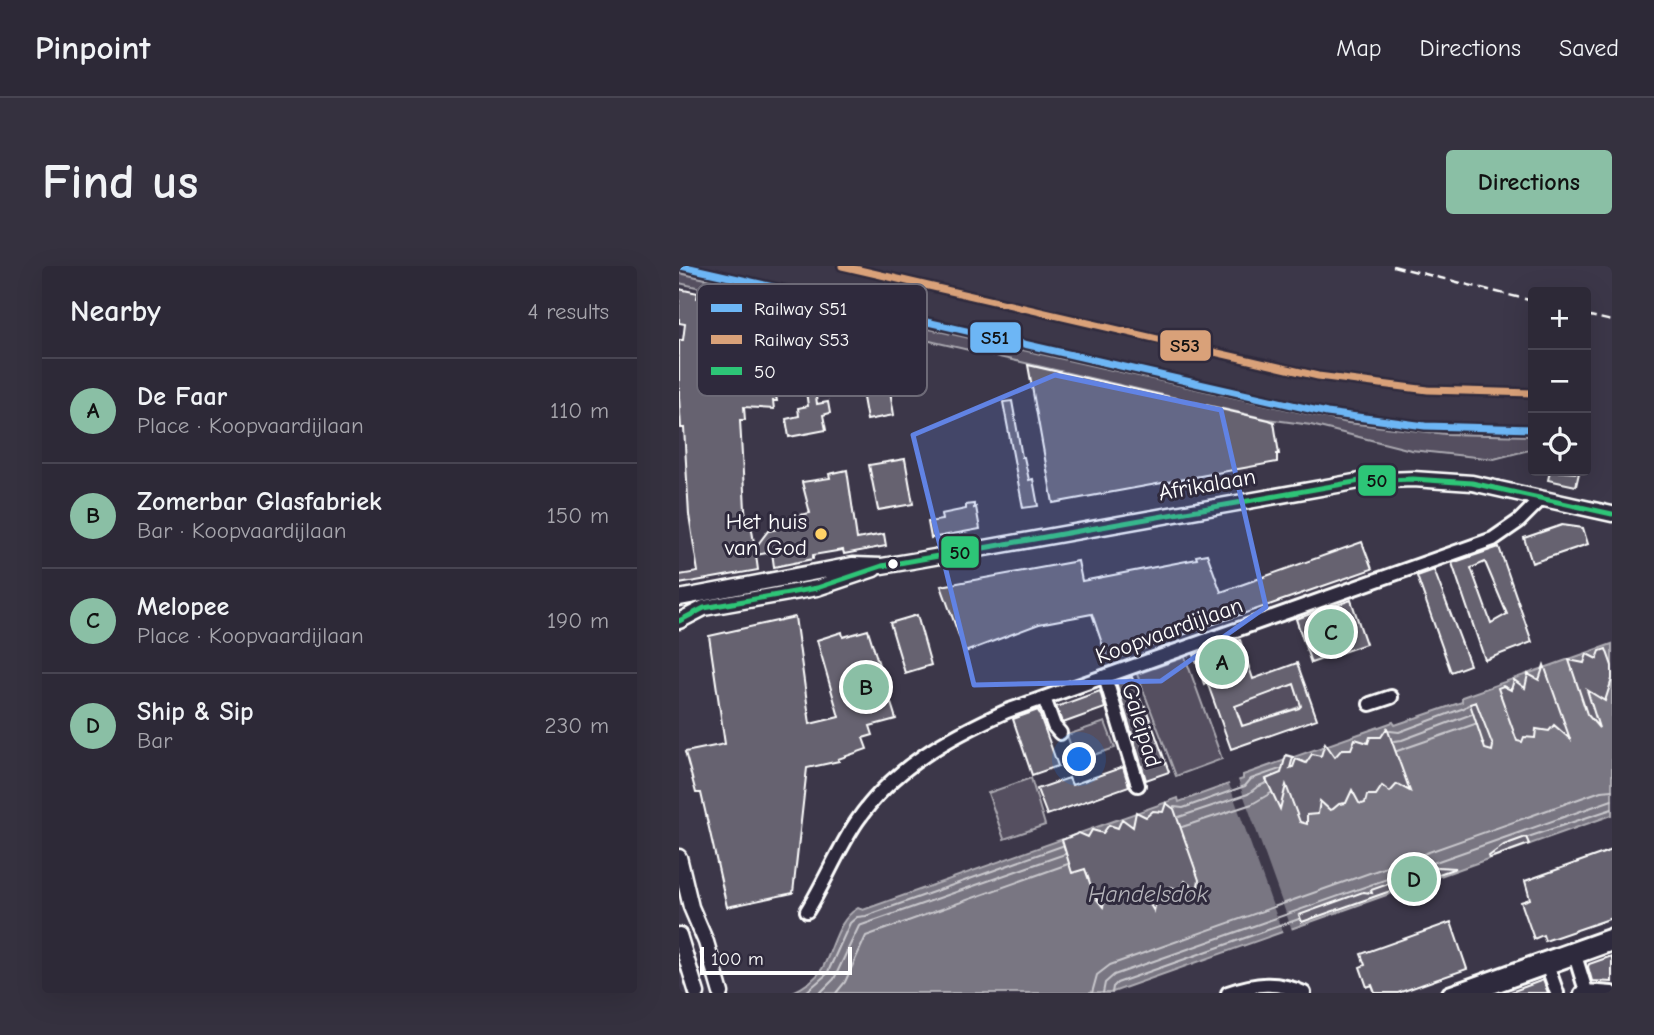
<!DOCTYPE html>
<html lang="en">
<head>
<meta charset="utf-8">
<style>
	:root { --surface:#2d2937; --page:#35313f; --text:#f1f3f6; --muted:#a7a6ad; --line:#484552; --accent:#8abfa5 }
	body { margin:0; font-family:"Comic Neue",sans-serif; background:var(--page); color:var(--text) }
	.controls { position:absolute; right:21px; top:21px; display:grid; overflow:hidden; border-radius:7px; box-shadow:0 7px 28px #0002 }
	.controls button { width:63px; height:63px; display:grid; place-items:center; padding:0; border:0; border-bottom:2px solid var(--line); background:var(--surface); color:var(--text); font:35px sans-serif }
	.scale { position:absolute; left:21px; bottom:18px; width:152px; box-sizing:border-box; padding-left:7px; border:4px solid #fff; border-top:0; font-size:19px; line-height:24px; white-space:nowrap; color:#fff; -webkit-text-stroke:5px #2f2a3d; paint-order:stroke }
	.you { position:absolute; left:401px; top:494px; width:24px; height:24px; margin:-18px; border:5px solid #fff; border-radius:50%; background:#1a73e8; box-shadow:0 0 0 10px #1a73e833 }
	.badge { display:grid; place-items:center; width:46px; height:46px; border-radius:50%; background:var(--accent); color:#111; font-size:23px; font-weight:700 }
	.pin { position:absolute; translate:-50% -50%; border:4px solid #fff; box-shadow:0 2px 7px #0006 }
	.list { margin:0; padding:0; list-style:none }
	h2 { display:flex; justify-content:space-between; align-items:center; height:91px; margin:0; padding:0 28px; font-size:30px }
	h2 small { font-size:23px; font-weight:400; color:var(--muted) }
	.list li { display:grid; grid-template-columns:46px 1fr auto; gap:21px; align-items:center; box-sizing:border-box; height:105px; padding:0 28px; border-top:2px solid var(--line) }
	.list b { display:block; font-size:26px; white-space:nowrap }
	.list p { margin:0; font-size:23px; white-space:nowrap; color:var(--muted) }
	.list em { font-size:23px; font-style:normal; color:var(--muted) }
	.icon { flex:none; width:38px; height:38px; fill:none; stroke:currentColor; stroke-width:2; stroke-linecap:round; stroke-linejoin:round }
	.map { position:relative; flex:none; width:933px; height:727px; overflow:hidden; border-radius:7px }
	header { display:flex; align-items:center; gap:42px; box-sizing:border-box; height:98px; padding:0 35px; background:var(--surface); border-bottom:2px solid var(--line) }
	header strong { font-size:33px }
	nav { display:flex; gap:38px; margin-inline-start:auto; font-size:24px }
	.intro { display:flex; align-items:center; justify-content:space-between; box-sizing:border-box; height:168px; padding:0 42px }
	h1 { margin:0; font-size:49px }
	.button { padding:18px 32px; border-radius:7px; background:var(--accent); color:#111; font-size:24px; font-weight:700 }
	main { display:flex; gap:42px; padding:0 42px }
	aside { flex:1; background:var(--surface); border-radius:7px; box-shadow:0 7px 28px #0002 }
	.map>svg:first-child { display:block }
</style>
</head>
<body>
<header>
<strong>Pinpoint</strong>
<nav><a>Map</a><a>Directions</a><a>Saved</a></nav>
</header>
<div class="intro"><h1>Find us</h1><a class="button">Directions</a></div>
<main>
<aside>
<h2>Nearby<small>4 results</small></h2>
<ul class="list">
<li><span class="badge">A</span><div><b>De Faar</b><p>Place · Koopvaardijlaan</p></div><em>110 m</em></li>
<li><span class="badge">B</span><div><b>Zomerbar Glasfabriek</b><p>Bar · Koopvaardijlaan</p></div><em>150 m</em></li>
<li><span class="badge">C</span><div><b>Melopee</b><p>Place · Koopvaardijlaan</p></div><em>190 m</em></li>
<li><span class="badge">D</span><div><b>Ship &amp; Sip</b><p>Bar</p></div><em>230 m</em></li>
</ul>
</aside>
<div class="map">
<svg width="933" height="727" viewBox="0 0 933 727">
	<rect width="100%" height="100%" fill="#3c3749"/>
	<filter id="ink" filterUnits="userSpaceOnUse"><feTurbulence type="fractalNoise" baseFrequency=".0143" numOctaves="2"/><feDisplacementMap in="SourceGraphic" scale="14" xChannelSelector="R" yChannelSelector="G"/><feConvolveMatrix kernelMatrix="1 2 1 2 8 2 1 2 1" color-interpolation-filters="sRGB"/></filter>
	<g filter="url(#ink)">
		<path fill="#555060" stroke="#aaa8b0" stroke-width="2" d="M0 7 669 157 767 168 854 170V183L815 193 732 184 632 159 588 153 0 17Z
			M506 391 543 493 497 510 458 408Z
			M615 418 620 433 628 438 564 461 551 427 562 437Z
			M426 456 436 482 397 495 388 469Z
			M352 512 366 559 325 573 309 527Z"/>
		<path fill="#797682" stroke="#afadb4" stroke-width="2" d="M933 378V549L431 727H112C123 722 136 714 143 703 155 683 157 655 179 642L184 644 499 532 500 536 564 513V509L714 456 716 459 783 436V431Z"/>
		<path fill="#3c3749" d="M558 511 613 664 604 668 549 515Z"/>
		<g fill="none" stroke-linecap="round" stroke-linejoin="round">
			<path stroke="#c9c8cd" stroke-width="2" d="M711 465 720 466 785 442 789 439
				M715 475 723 474 793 448
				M718 485 796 458
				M495 541 504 542 566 520 572 513 601 503
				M500 551 569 528 578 521 587 517
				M503 561 573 538 592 527
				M849 571 933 543
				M126 727 148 708 171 657 178 651 187 650 383 580
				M141 727 155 713 180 660 386 588
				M157 727 166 716 187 670 389 598
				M413 727 418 709 431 699 922 525 933 524
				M424 727 426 717 435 709 933 534
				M433 727 434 721 438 717 620 653"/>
		</g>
		<path fill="#666270" stroke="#fff" stroke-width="2" fill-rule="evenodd" d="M0 23 19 27 18 32 101 47 192 68 194 79 203 77 215 149 188 154 181 115 136 123 138 138 149 136 151 147 144 149 147 164 110 171 107 153 120 150 119 142 129 140 127 125 97 130 98 135H94L95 143 65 141 66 154H61L66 243 68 260 72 259 76 282 89 265 99 263 98 256 110 254V251L131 247 123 216 151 212 150 208 168 204 178 273 205 268 207 280 165 288 164 284 134 289V293L95 301 93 286 77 289 79 304 0 318V309L19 306 10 249 5 162H2L0 131V74H4L6 58 0 57Z
			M349 99 590 154 595 156 600 188H598V196L374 237Z
			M333 135 343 191H345L350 214 354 213 359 240 344 242 324 136Z
			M226 193 234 238 199 244 190 199Z
			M871 205 900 207 897 220 869 214Z
			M295 238V242L297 241 301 263 252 272 249 256 263 254 262 248 287 243V239Z
			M883 259 904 262 909 278 853 297 845 272Z
			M683 276 693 303 429 395 413 348 360 358 286 386 262 320 399 295 403 315 518 293 517 290 528 288 542 326Z
			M820 281 853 376 806 394 773 297ZM806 296 828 348 812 357 792 302Z
			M755 304 791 399 772 406 738 310Z
			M672 334 687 378 632 397 617 353Z
			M238 349 252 399 226 407 211 357Z
			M116 351 131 458 160 451 138 374 163 366 164 371 189 364 217 453 191 460 194 469 184 472 188 483 159 493 160 495 128 502 114 627 48 641 22 527H17L6 486 46 478 30 370Z
			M561 374 574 413 618 397 638 453 552 483 528 416 525 418 515 389ZM615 418 622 440 620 442 563 460 556 440Z
			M927 383 933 400V413L926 435 908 424 920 462 908 448 890 394 905 397 908 388 918 393 921 385Z
			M865 399 891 473 875 459 870 465 857 463 856 472 845 471 843 476 838 475 819 422 824 420 832 424 835 414 846 422 849 408 860 414Z
			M453 411 464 441 466 440 490 506 467 514 437 416Z
			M421 425 426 442 384 457 383 456 377 441Z
			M797 436 814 480 813 485 806 483 791 438Z
			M359 444 379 500 353 509 334 453Z
			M708 462 731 525 718 518 711 526 703 520 697 529H688L686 537 683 538 680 537 673 524 667 537 660 538 654 543 651 544 641 535 639 548 628 549V558L621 556 607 519 601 543 587 513 602 507 607 489 614 491 611 502 614 501 617 493 627 497 633 488 642 490 646 477 656 491 663 483H672L676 473 689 477 691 471H702Z
			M444 501 450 520 368 549 358 523 390 512 393 519Z
			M487 537 495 543 520 614 518 625 506 615 501 624 492 621 489 634 478 631 475 645 462 624 453 631 443 628 439 635 427 631 424 641 416 631 406 603 393 607 383 574 400 567 409 571 413 564 424 567 430 559 439 562 443 553 454 561 457 546 467 551 474 545 484 546Z
			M847 571 850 578 811 592 810 590 825 579Z
			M933 584V652L866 675 864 669 855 673 842 636 851 633 846 615Z
			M758 601 777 602 623 656 620 649 684 626 693 627 692 624Z
			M772 656 788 703 719 727H696L693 719 688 721 681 701 686 699 682 688Z
			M933 690V716L913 715 909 701 910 698Z
			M864 714 869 727H832V726Z"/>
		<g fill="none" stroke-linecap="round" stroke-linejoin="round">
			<g stroke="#fff" stroke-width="18">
				<path id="minor" d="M426 411 459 519
					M365 432 375 460 381 467
					M691 438 712 431
					M128 645C146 616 159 583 178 555 215 501 270 471 328 445L814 273 840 255 862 233
					M894 683 907 725
					M867 696 878 727
					M549 727C577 717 598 715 625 727
					M770 727 933 669
					M796 727 933 678
					M902 727 907 725 933 727"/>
			</g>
			<g stroke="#fff" stroke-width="19">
				<path id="major" d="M0 332 174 299 203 300 233 295 681 215 734 213 793 217 933 248
					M0 355 25 342 138 322 195 303
					M0 591 12 641 27 676 42 727
					M0 669 18 727"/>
			</g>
			<use href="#minor" stroke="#2f2a3d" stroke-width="12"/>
			<use href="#major" stroke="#2f2a3d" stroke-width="14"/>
			<path stroke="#fff" stroke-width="2.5" stroke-dasharray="10 5" stroke-linecap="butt" d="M714 0 854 35
				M907 49 933 55"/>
			<g stroke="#2f2a3d" stroke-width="10">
				<path id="bus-1" d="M0 355 25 342 138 322 203 300 681 215 734 213 793 217 933 248"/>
			</g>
			<use href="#bus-1" stroke="#2dc577" stroke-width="5"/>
			<g stroke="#2f2a3d" stroke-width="12">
				<path id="rail-1" d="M2 0 648 147 746 160 854 163"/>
			</g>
			<g stroke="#2f2a3d" stroke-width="12">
				<path id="rail-2" d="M163 0 639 110 749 124 854 127"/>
			</g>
			<use href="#rail-1" stroke="#6db6f5" stroke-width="7"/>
			<use href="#rail-2" stroke="#d9a179" stroke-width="7"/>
		</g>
	</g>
	<path fill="#6183e4" fill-opacity="0.2" stroke="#6183e4" stroke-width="5" stroke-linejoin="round" d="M376 109 542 144 587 341 482 415 295 419 234 169Z"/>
	<circle fill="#ffd166" stroke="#2f2a3d" stroke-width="2.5" cx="142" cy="268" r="7"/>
	<circle fill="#fff" stroke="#2f2a3d" stroke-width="2.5" cx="214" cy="298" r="6"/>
	<g text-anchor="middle" stroke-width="6" stroke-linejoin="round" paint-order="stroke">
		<g font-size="23" fill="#fff" stroke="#2f2a3d">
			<text transform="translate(528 218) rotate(-10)" y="8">Afrikalaan</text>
			<text transform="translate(490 364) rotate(-20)" y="8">Koopvaardijlaan</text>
			<text transform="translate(463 459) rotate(73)" y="8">Galeipad</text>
		</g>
		<g font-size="23" fill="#fff" stroke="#2f2a3d" text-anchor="end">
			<text x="128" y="263">Het huis<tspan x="128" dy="26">van God</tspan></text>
		</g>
		<g font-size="24" font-style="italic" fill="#b5b4ba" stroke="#2f2a3d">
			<text x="469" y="636">Handelsdok</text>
		</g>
	</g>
	<rect x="18" y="18" width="230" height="112" rx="10" fill="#2f2a3d" stroke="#6d6a77" stroke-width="2"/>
	<rect x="32" y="38" width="31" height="8" fill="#6db6f5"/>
	<rect x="32" y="69" width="31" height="9" fill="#d9a179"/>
	<rect x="32" y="101" width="31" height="8" fill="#2dc577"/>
	<g font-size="19" fill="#fff">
		<text x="75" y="49">Railway S51</text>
		<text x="75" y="80">Railway S53</text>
		<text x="75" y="112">50</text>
	</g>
	<g stroke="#2f2a3d" stroke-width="2.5">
		<rect x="290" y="55" width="53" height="33" rx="7" fill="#6db6f5"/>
		<rect x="480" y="63" width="53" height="33" rx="7" fill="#d9a179"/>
		<rect x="678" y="198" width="40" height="33" rx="7" fill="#2dc577"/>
		<rect x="261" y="269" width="40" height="34" rx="7" fill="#2dc577"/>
	</g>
	<g font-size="19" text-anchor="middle" font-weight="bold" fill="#111">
		<text x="316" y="78">S51</text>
		<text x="506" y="86">S53</text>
		<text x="698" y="221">50</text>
		<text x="281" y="293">50</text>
	</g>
</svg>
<div class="controls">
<button>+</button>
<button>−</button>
<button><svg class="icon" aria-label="locate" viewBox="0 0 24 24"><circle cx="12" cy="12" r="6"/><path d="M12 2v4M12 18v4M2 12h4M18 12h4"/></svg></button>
</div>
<div class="scale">100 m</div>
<div class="you"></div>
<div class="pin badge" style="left:543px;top:396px">A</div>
<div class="pin badge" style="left:187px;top:421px">B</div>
<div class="pin badge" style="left:652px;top:366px">C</div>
<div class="pin badge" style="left:735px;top:613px">D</div>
</div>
</main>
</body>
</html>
